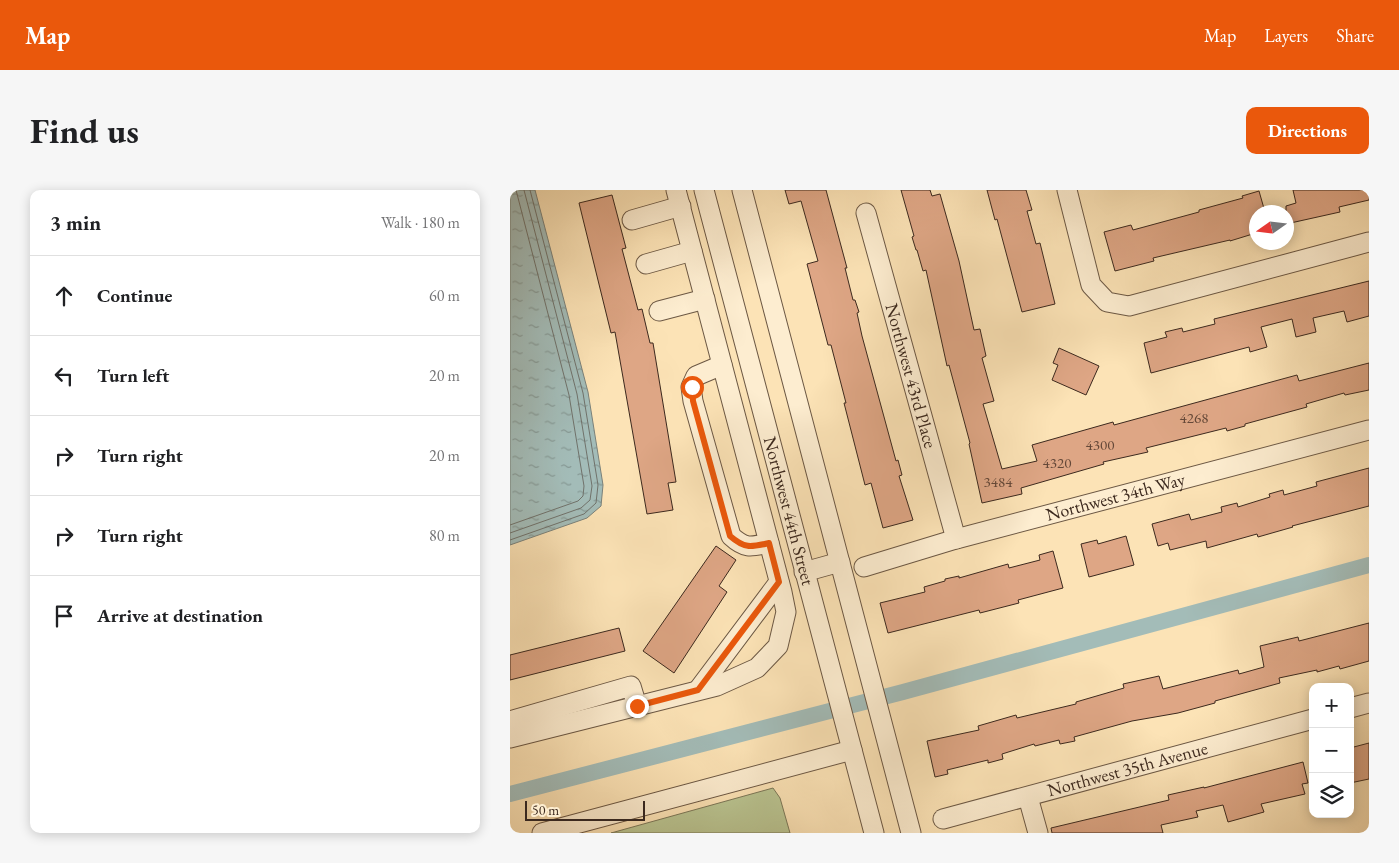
<!DOCTYPE html>
<html lang="en">
<head>
<meta charset="utf-8">
<style>
	:root { --surface:#fff; --page:#f6f6f6; --text:#202124; --muted:#757577; --line:#e0e0e0; --accent:#ea580c }
	body { margin:0; font-family:"EB Garamond",serif; background:var(--page); color:var(--text) }
	.controls { position:absolute; right:15px; bottom:15px; display:grid; overflow:hidden; border-radius:10px; box-shadow:0 2px 12px #0003 }
	.controls button { width:45px; height:45px; display:grid; place-items:center; padding:0; border:0; border-bottom:1px solid var(--line); background:var(--surface); color:var(--text); font:25px sans-serif }
	.compass { position:absolute; left:739px; top:15px; width:45px; height:45px; border-radius:50%; background:var(--surface); box-shadow:0 2px 12px #0003; rotate:256deg }
	.scale { position:absolute; left:15px; bottom:12px; width:120px; box-sizing:border-box; padding-left:5px; border:2px solid #3c291e; border-top:0; font-size:14px; line-height:18px; white-space:nowrap; color:#3c291e; -webkit-text-stroke:4px #fdedd0; paint-order:stroke }
	.stop { position:absolute; width:15px; height:15px; margin:-11px; border:4px solid #ea580c; border-radius:50%; background:#fff }
	.stop.end { background:#ea580c; border-color:#fff; box-shadow:0 1px 5px #0008 }
	.list { margin:0; padding:0; list-style:none }
	h2 { display:flex; justify-content:space-between; align-items:center; height:65px; margin:0; padding:0 20px; font-size:21px }
	h2 small { font-size:16px; font-weight:400; color:var(--muted) }
	.list li { display:grid; grid-template-columns:32px 1fr auto; gap:15px; align-items:center; box-sizing:border-box; height:80px; padding:0 20px; border-top:1px solid var(--line) }
	.list b { display:block; font-size:19px; white-space:nowrap }
	.list em { font-size:16px; font-style:normal; color:var(--muted) }
	.icon { flex:none; width:28px; height:28px; fill:none; stroke:currentColor; stroke-width:2; stroke-linecap:round; stroke-linejoin:round }
	.map { position:relative; flex:none; width:859px; height:643px; overflow:hidden; border-radius:10px }
	header { display:flex; align-items:center; gap:30px; box-sizing:border-box; height:70px; padding:0 25px; background:var(--accent); color:#fff }
	header strong { font-size:24px }
	nav { display:flex; gap:28px; margin-inline-start:auto; font-size:18px }
	.intro { display:flex; align-items:center; justify-content:space-between; box-sizing:border-box; height:120px; padding:0 30px }
	h1 { margin:0; font-size:35px }
	.button { padding:12px 22px; border-radius:10px; background:var(--accent); color:#fff; font-size:18px; font-weight:700 }
	main { display:flex; gap:30px; padding:0 30px }
	aside { flex:1; background:var(--surface); border-radius:10px; box-shadow:0 2px 12px #0003 }
	.map>svg:first-child { display:block }
</style>
</head>
<body>
<header>
<strong>Map</strong>
<nav><a>Map</a><a>Layers</a><a>Share</a></nav>
</header>
<div class="intro"><h1>Find us</h1><a class="button">Directions</a></div>
<main>
<aside>
<h2>3 min<small>Walk · 180 m</small></h2>
<ul class="list">
<li><svg class="icon" aria-label="ahead" viewBox="0 0 24 24"><path d="M12 20V5M6 11l6-6 6 6"/></svg><div><b>Continue</b></div><em>60 m</em></li>
<li><svg class="icon" aria-label="left" viewBox="0 0 24 24"><path d="M17 20v-9H6M10 6l-5 5 5 5"/></svg><div><b>Turn left</b></div><em>20 m</em></li>
<li><svg class="icon" aria-label="right" viewBox="0 0 24 24"><path d="M7 20v-9h11M14 6l5 5-5 5"/></svg><div><b>Turn right</b></div><em>20 m</em></li>
<li><svg class="icon" aria-label="right" viewBox="0 0 24 24"><path d="M7 20v-9h11M14 6l5 5-5 5"/></svg><div><b>Turn right</b></div><em>80 m</em></li>
<li><svg class="icon" aria-label="arrive" viewBox="0 0 24 24"><path d="M6 21V4h12l-3 4 3 4H6"/></svg><div><b>Arrive at destination</b></div></li>
</ul>
</aside>
<div class="map">
<svg width="859" height="643" viewBox="0 0 859 643">
	<defs>
		<pattern id="water-ripples" width="26" height="14" patternUnits="userSpaceOnUse" patternTransform="scale(1.25)"><rect width="26" height="14" fill="#a3bcb8"/><path d="M2 4q2-2 4 0t4 0M15 11q2-2 4 0t4 0" fill="none" stroke="#869995"/></pattern>
	</defs>
	<rect width="100%" height="100%" fill="#fce3b6"/>
	<filter id="stains"><feTurbulence type="fractalNoise" baseFrequency=".004" numOctaves="4"/><feColorMatrix values="0 0 0 0 .2 0 0 0 0 .09 0 0 0 0 .02 0 0 0 .5 -.17"/></filter>
	<radialGradient id="worn" r=".72"><stop offset=".6" stop-color="#630" stop-opacity="0"/><stop offset="1" stop-color="#630" stop-opacity=".3"/></radialGradient>
	<path fill="#bac592" stroke="#7b7758" d="M263 598 270 608 280 643H101Z"/>
	<path fill="url(#water-ripples)" stroke="#7a817a" d="M0 0H25L78 202 93 295 91 316 77 328 0 355Z"/>
	<g fill="none" stroke-linecap="round" stroke-linejoin="round">
		<path stroke="#70726b" stroke-width="1" d="M0 335 68 311 73 306 74 296 59 205 6 0
			M0 343 71 318 80 310 82 296 67 204 14 0
			M0 350 74 324 86 313 88 295 73 203 20 0"/>
		<path stroke="#a3bcb8" stroke-width="16" d="M0 604 393 502 859 375"/>
	</g>
	<path fill="#dea685" stroke="#3c291e" d="M275 0H316L337 78H335L343 110H345L349 122 347 123 352 146 386 271 388 270 392 285 389 286 403 330 373 338 361 293 355 295 334 213H336L321 155H318L297 74 308 71 291 11 279 14Z
		M391 0H420L422 6 430 4 449 71 464 140 470 139 476 166 472 168 484 211 473 214 492 279 527 271 522 255 603 232 604 235 787 185 789 191 859 173V200L835 205 834 203 796 214 797 217 735 234V236L717 241 716 238 636 258 638 262 593 272 594 274 511 298 512 304 472 313 459 254 460 253 439 175 437 176 416 80 413 81 407 60H406L402 47 404 46Z
		M477 0H516L522 20 517 21 526 54 530 53 545 114 512 122 487 29 485 30Z
		M783 0H859V10L829 17 830 22 776 34V16L786 13Z
		M749 1 755 22H746V43L720 51V50L643 68 644 71 605 81 594 42 621 35 623 40 689 22V20L733 8 732 6Z
		M102 5 116 58 112 59 128 120 132 119 140 153H143L166 292 158 293 163 320 137 324 105 142 101 143 69 13Z
		M859 91V126L837 132 834 121 803 128 806 142 786 147 782 129 751 137 757 157 740 162 739 157 641 183 634 153 657 147 655 142 672 138 673 142 705 134 704 129Z
		M549 158 589 176 576 205 542 190 548 175 543 173Z
		M859 278V316L782 336 783 337 748 347 747 344 697 358 696 351 660 360 658 353 648 356 642 334 679 324 681 330 712 322 711 317 727 313 728 317 760 307 759 304 773 300 774 305 807 296 806 292Z
		M616 346 624 375 579 387 571 354 587 350 588 354Z
		M206 356 226 370 209 396 217 402 164 483 133 461Z
		M543 361 553 398 508 410 509 413 470 423 469 420 378 443 370 413 415 402 414 397 435 391V389L449 386V388L498 374 499 378 530 370 529 365Z
		M859 433V471L830 479 829 476 807 482V480L769 488 770 493 705 511V513L668 523 622 531 564 547 565 551 550 554 549 550 525 556 524 554 492 564 493 569 478 573V570L437 580 438 584 425 587 417 551 469 540 468 536 506 525 507 528 566 514V512L614 498 613 494 649 486 653 499 728 480 729 484 754 477 750 456 788 447 789 451Z
		M109 438 115 461 0 490V465Z
		M859 553V589L840 593V558Z
		M793 572 798 593 792 594 795 604 751 614 754 622 718 632 713 615 686 621 688 627 651 635 653 643H542L541 638 659 610 658 605 694 597V598Z"/>
	<g fill="none" stroke-linecap="round" stroke-linejoin="round">
		<g stroke="#6c5844" stroke-width="21">
			<g id="minor">
				<path id="s1" d="M194 0 364 643"/>
				<path d="M232 0 401 643"/>
				<path d="M557 0 581 95 597 112 619 116 859 52"/>
				<path id="s2" d="M356 23 446 349"/>
				<path d="M122 30 171 16"/>
				<path d="M136 74 182 61"/>
				<path d="M149 121 195 109"/>
				<path d="M212 175 186 186 181 197 183 211 221 346C235 359 241 357 259 353"/>
				<path id="s3" d="M354 377 446 349 859 240"/>
				<path d="M294 382 330 372"/>
				<path d="M188 500 269 392"/>
				<path d="M840 518 859 513"/>
				<path d="M0 531 121 496 127 516"/>
				<path d="M0 548 207 496 247 478 268 456 276 422 272 402 166 0"/>
				<path d="M518 607 528 643"/>
				<path id="s4" d="M433 629 803 529"/>
				<path d="M32 643 342 560"/>
			</g>
		</g>
		<use href="#minor" stroke="#fdedd0" stroke-width="19"/>
	</g>
	<g fill="none" stroke-linecap="round" stroke-linejoin="round">
		<path stroke="#ea580c" stroke-width="6" d="M127 516 188 500 269 392 259 353C241 357 235 359 220 346L183 211 182 197"/>
	</g>
	<g text-anchor="middle" stroke-width="4.5" stroke-linejoin="round" paint-order="stroke">
		<g font-size="15" fill="#644838">
			<text x="684" y="233">4268</text>
			<text x="590" y="260">4300</text>
			<text x="547" y="278">4320</text>
			<text x="488" y="297">3484</text>
		</g>
		<g font-size="18" fill="#3c291e" stroke="#fdedd0">
			<text dy="6" stroke="none"><textPath href="#s2" startOffset="169">Northwest 43rd Place</textPath></text>
			<text dy="6" stroke="none"><textPath href="#s3" startOffset="261">Northwest 34th Way</textPath></text>
			<text dy="6" stroke="none"><textPath href="#s1" startOffset="332">Northwest 44th Street</textPath></text>
			<text dy="6" stroke="none"><textPath href="#s4" startOffset="191">Northwest 35th Avenue</textPath></text>
		</g>
	</g>
	<rect width="100%" height="100%" filter="url(#stains)"/>
	<rect width="100%" height="100%" fill="url(#worn)"/>
</svg>
<div class="controls">
<button>+</button>
<button>−</button>
<button><svg class="icon" aria-label="layers" viewBox="0 0 24 24"><path d="M12 4l9 5-9 5-9-5zM3 14l9 5 9-5"/></svg></button>
</div>
<svg class="compass" viewBox="-18 -18 36 36"><path d="M0-13l5 13h-10z" fill="#e53935"/><path d="M0 13l5-13h-10z" fill="#757577"/></svg>
<div class="scale">50 m</div>
<div class="stop" style="left:182px;top:197px"></div>
<div class="stop end" style="left:127px;top:516px"></div>
</div>
</main>
</body>
</html>
